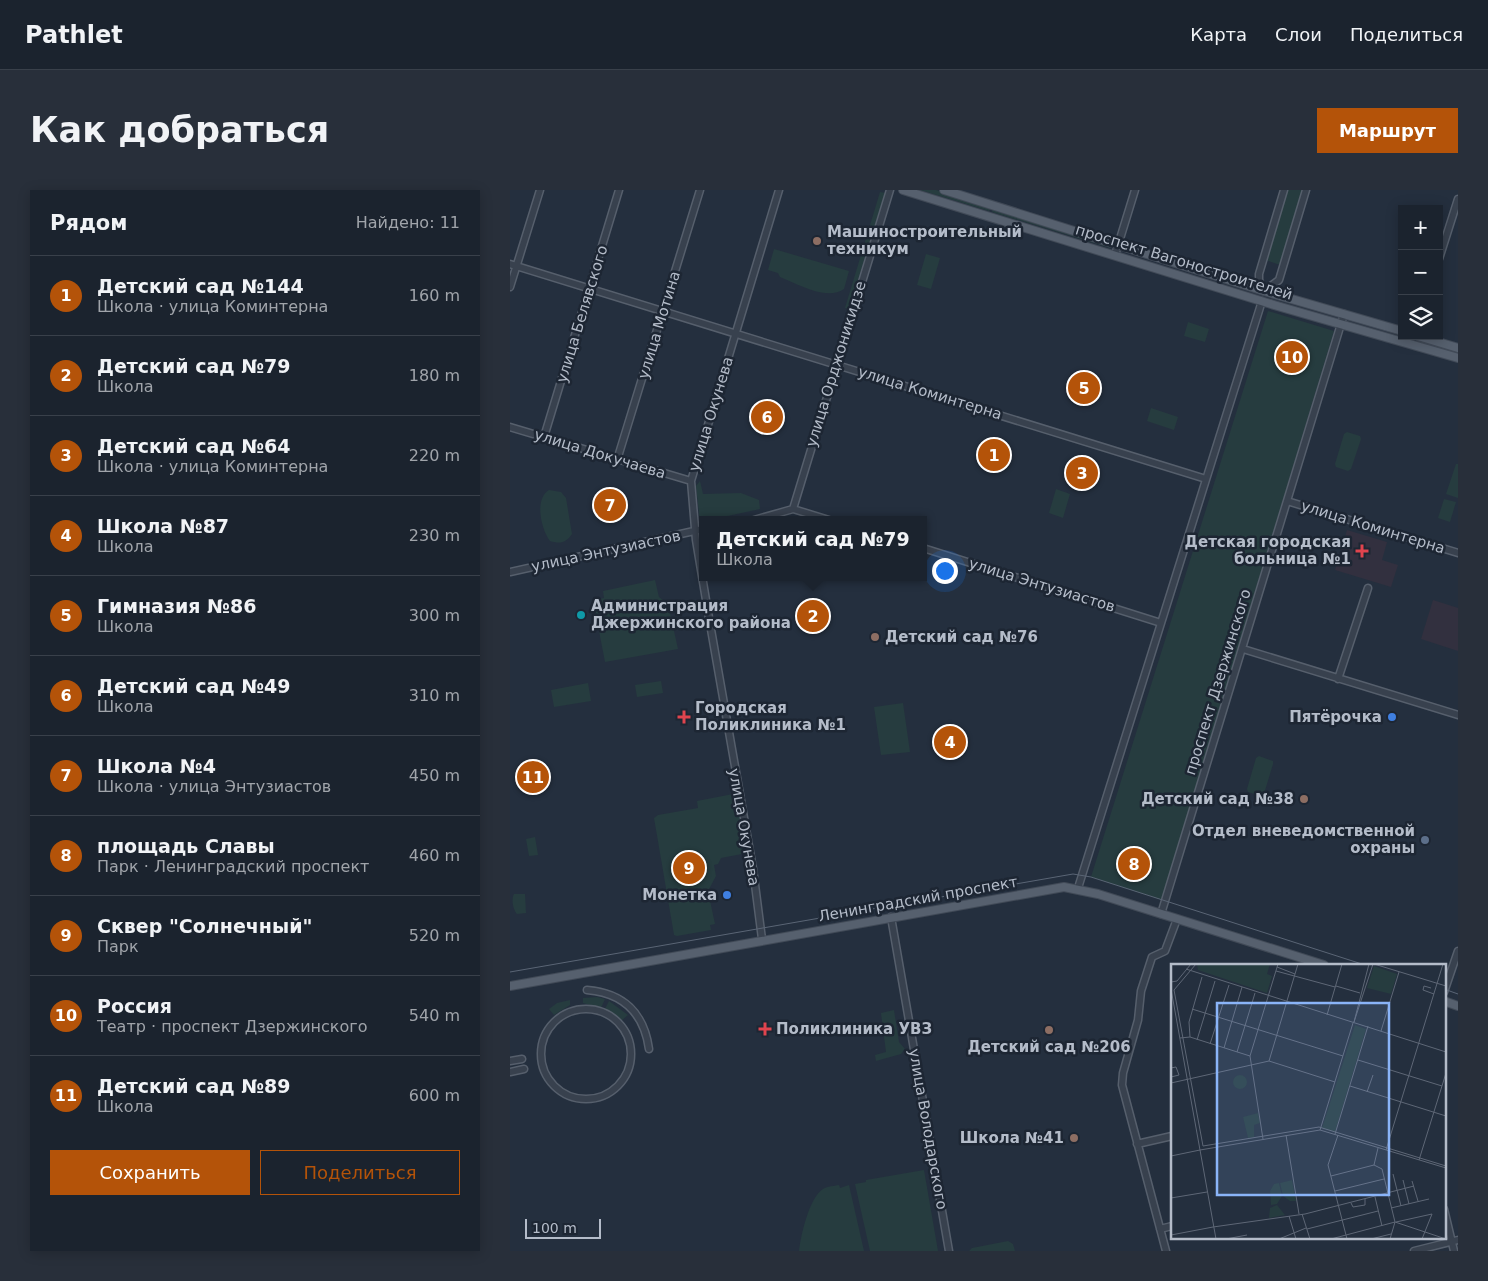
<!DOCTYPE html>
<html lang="ru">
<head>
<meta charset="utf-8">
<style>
	:root { --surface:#1b232e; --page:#282f3a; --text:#f1f3f6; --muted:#a0a4aa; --line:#39404a; --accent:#b45309 }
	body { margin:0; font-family:"DejaVu Sans",sans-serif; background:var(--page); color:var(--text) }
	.controls { position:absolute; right:15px; top:15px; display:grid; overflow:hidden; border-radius:0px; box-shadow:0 2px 12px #0003 }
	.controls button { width:45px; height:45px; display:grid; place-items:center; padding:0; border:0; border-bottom:1px solid var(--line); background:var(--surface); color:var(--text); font:25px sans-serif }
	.scale { position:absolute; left:15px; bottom:12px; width:76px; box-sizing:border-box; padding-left:5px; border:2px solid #b4bcc9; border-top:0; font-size:14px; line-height:18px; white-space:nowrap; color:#b4bcc9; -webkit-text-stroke:4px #1d2633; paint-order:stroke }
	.you { position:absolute; left:434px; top:380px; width:18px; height:18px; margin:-12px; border:4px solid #fff; border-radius:50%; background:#1a73e8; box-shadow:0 0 0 8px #1a73e833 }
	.badge { display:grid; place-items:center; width:32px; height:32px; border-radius:50%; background:var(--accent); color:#fff; font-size:16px; font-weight:700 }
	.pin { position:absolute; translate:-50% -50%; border:2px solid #fff; box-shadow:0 1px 5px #0006 }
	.popup { position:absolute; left:189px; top:326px; width:228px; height:65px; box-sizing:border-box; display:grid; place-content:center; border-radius:0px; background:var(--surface); filter:drop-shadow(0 1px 4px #0005); font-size:16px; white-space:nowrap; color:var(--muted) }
	.popup b { font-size:19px; color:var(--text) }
	.popup::after { content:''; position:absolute; left:50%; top:100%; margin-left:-10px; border:10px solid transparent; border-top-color:var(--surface) }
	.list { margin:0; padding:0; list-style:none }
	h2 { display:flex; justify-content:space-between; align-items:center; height:65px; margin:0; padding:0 20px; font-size:21px }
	h2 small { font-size:16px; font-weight:400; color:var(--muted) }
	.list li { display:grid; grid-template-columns:32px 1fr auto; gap:15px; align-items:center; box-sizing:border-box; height:80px; padding:0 20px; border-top:1px solid var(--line) }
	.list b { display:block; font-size:19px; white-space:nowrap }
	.list p { margin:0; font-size:16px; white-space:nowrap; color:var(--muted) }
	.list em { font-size:16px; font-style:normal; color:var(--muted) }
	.actions { display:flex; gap:10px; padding:15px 20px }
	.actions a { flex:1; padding:11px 0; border:1px solid var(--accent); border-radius:0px; text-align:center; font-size:18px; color:var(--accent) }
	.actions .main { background:var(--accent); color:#fff }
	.icon { flex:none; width:28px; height:28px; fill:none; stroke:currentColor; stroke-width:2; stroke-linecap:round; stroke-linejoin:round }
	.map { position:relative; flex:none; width:948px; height:1061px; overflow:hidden; border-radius:0px }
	header { display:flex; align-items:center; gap:30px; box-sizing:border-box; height:70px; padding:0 25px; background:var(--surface); border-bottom:1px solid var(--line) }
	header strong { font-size:24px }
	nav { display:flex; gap:28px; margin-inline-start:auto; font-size:18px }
	.intro { display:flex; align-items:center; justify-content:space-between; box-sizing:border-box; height:120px; padding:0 30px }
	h1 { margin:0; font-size:35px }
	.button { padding:12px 22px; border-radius:0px; background:var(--accent); color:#fff; font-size:18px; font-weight:700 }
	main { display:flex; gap:30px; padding:0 30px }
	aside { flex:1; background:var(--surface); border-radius:0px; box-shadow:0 2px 12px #0003 }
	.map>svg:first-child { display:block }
</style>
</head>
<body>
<header>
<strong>Pathlet</strong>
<nav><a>Карта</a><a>Слои</a><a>Поделиться</a></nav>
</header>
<div class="intro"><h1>Как добраться</h1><a class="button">Маршрут</a></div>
<main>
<aside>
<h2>Рядом<small>Найдено: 11</small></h2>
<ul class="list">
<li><span class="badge">1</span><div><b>Детский сад №144</b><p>Школа · улица Коминтерна</p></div><em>160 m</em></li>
<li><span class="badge">2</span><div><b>Детский сад №79</b><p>Школа</p></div><em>180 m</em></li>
<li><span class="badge">3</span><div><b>Детский сад №64</b><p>Школа · улица Коминтерна</p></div><em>220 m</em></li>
<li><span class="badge">4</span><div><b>Школа №87</b><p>Школа</p></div><em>230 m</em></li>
<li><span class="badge">5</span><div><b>Гимназия №86</b><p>Школа</p></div><em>300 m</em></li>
<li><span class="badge">6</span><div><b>Детский сад №49</b><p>Школа</p></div><em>310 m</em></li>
<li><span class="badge">7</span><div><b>Школа №4</b><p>Школа · улица Энтузиастов</p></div><em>450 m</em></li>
<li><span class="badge">8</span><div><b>площадь Славы</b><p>Парк · Ленинградский проспект</p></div><em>460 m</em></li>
<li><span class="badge">9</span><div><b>Сквер &quot;Солнечный&quot;</b><p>Парк</p></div><em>520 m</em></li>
<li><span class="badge">10</span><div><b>Россия</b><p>Театр · проспект Дзержинского</p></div><em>540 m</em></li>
<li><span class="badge">11</span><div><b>Детский сад №89</b><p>Школа</p></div><em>600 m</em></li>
</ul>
<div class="actions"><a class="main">Сохранить</a><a>Поделиться</a></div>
</aside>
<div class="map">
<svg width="948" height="1061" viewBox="0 0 948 1061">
	<rect width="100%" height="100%" fill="#242f3e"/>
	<path fill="#32303f" d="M837 340 877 352 872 370 888 375 881 397 825 380Z
		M923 410 948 418V461L911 449Z"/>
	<path fill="#263c3f" d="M410 0H426L481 17 479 21Z
		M778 0H793L770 75 756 70Z
		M370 2 375 3 339 119 335 118Z
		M483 18 601 53 600 58 482 22Z
		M264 59 339 81 334 99C316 111 288 94 270 87L268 83 258 80Z
		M416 64 430 68 421 99 407 95Z
		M758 121 824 141 652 710 581 687Z
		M678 132 699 139 695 152 674 146Z
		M641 218 668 227 664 240 637 231Z
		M837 242 850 246 851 249 841 279 838 281 826 277 825 274 834 244Z
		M946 274H948V308L936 304Z
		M190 291 193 304 231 303 249 310 250 319 190 332 186 296Z
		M546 299 560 304 553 328 539 323Z
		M39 300 51 302 56 308 62 344C56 353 50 354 40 351 31 339 24 309 39 300Z
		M934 309 946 312 940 332 928 328Z
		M145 390 149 407 158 414 168 459 95 472 83 410 94 408 93 401Z
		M151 491 153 503 127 507 125 495Z
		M78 493 81 511 44 517 41 500Z
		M393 513 400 562 371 565 364 517Z
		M749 566 763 571V574L754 604 751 606 738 602 737 599 746 568Z
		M223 604 226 606 237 663 211 668 208 674 204 675 206 686 198 701 205 734 200 735 201 740 167 746 164 745 144 628 148 625 188 618 187 611Z
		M25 647 28 665 19 666 16 649Z
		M4 704H15L16 723 7 724C3 720 1 709 4 704Z
		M87 807 95 809 91 818 73 813V808Z
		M60 810V815L44 825 39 819 47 813Z
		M99 811 118 825 111 831 95 819Z
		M384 820 389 852 395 859 391 864 366 871 365 865 376 862 371 823Z
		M414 980 428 1061H360L345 994 356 992V990Z
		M329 995 330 998 339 995 354 1061H289C291 1045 299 1008 313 999 318 996 324 996 329 995Z
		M498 1051 503 1054 505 1061H459L462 1058Z"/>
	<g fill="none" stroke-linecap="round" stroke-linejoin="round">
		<g stroke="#565f6c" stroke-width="9">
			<path id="minor" d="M774 0 749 84V90L754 101 769 90 796 0
				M605 65 625 0
				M929 69 948 9
				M0 74 696 289
				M0 97 30 0
				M0 237 181 291
				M34 247 109 0
				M107 270 190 0
				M777 311 948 363
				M283 319 380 0
				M244 330 283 319 319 330
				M413 358 651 433
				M0 382 193 339
				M733 459 948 525
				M828 489 858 398
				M568 698 752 111
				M651 724 834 124
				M381 727 439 1061
				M252 749 243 679 199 428 186 350 181 291 269 0
				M77 800C113 803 134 823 139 859
				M934 802 948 761
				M31 864a45 45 0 1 1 90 0a45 45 0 1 1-90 0Z
				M0 871 12 869
				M0 882 14 879
				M627 954 662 946
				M934 1019 944 1061
				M650 1039 662 1036
				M656 1061 612 895 613 883 628 830 631 801 642 767 655 761 667 729
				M904 1061 948 1050"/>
		</g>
		<g stroke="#414a57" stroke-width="10">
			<path id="major" d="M393 0 764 115 948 168
				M434 0 754 101 892 141
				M908 146 948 158
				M0 796 554 697 588 704 814 775
				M934 811 948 816"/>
		</g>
		<use href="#minor" stroke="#38414e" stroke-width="6"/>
		<use href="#major" stroke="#56606e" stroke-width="8"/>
		<path stroke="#5a6575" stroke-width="1" d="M0 782 563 684 581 687 855 775
			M934 799 948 804"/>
	</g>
	<g fill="#8d6e63" stroke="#1d2633" stroke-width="2">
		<circle cx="307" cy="51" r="5"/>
		<circle cx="365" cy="447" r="5"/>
		<circle cx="794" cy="609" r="5"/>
		<circle cx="539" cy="840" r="5"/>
		<circle cx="564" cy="948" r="5"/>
	</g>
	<g fill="#e0444e" stroke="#1d2633" stroke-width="2">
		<path d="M849.5 353.5h5v5h5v5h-5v5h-5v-5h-5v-5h5z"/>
		<path d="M171.5 519.5h5v5h5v5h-5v5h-5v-5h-5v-5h5z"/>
		<path d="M252.5 831.5h5v5h5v5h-5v5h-5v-5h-5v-5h5z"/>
	</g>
	<circle fill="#0f9aa8" stroke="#1d2633" stroke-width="2" cx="71" cy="425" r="5"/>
	<g fill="#3f7fe0" stroke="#1d2633" stroke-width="2">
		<circle cx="882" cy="527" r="5"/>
		<circle cx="217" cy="705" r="5"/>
	</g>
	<circle fill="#5c6f8a" stroke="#1d2633" stroke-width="2" cx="915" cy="650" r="5"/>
	<g text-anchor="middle" stroke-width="5" stroke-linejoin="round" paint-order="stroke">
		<g font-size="15" font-weight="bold" fill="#b4bcc9" stroke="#1d2633" text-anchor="end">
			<text x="317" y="47" text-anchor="start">Машиностроительный<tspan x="317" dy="17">техникум</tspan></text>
			<text x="841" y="357">Детская городская<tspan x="841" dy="17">больница №1</tspan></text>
			<text x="81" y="421" text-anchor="start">Администрация<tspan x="81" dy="17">Джержинского района</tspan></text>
			<text x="375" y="452" text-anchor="start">Детский сад №76</text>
			<text x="185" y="523" text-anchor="start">Городская<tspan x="185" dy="17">Поликлиника №1</tspan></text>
			<text x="872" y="532">Пятёрочка</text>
			<text x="784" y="614">Детский сад №38</text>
			<text x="905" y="646">Отдел вневедомственной<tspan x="905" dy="17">охраны</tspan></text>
			<text x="207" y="710">Монетка</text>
			<text x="266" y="844" text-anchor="start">Поликлиника УВЗ</text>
			<text x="539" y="862" text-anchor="middle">Детский сад №206</text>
			<text x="554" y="953">Школа №41</text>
		</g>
		<g font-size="15" fill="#b4bcc9" stroke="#1d2633">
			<text transform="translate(674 72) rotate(17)" y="5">проспект Вагоностроителей</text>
			<text transform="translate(72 124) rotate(-73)" y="5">улица Белявского</text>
			<text transform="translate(149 135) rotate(-73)" y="5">улица Мотина</text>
			<text transform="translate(326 174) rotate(-73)" y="5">улица Орджоникидзе</text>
			<text transform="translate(420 203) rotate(17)" y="5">улица Коминтерна</text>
			<text transform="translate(201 224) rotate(-73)" y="5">улица Окунева</text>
			<text transform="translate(90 264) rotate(17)" y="5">улица Докучаева</text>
			<text transform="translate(863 337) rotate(17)" y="5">улица Коминтерна</text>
			<text transform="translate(96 361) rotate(-12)" y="5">улица Энтузиастов</text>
			<text transform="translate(532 395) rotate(17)" y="5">улица Энтузиастов</text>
			<text transform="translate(708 492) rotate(-73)" y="5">проспект Дзержинского</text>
			<text transform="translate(234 637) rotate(80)" y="5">улица Окунева</text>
			<text transform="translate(408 709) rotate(-10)" y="5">Ленинградский проспект</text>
			<text transform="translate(418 939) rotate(80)" y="5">улица Володарского</text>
		</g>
	</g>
	<g transform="translate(661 774)">
		<rect width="275" height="275" fill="#242f3e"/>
		<path d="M26 0H99L96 10 101 12 96 29 27 6ZM203 2 226 10 220 30 196 24ZM184 61 195 65 164 168 151 164ZM62 118a7 7 0 1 1 14 0a7 7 0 1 1-14 0ZM87 149 89 159 83 161V173L77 174 72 153ZM121 216 125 237H119L112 232 109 219ZM108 219 111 232 106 240 100 241 99 227 103 220ZM106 241 114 251 98 254 99 244Z" fill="#263c3f"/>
		<path fill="none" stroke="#5e6776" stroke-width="1" d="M25 0 3 26 32 182 148 163 275 202M203 0 275 22M106 3 124 10M15 5 275 88M105 7 164 23M0 18 6 17 20 0M165 22 189 29M260 24 253 22 252 26 263 30M0 25 29 186 149 166 275 204M21 45 172 92M156 51 171 0M183 58 202 0M183 58 198 0M210 67 228 8M19 73 18 58 31 13M9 74 19 73 79 92M26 76 44 17M39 80 58 21M53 84 71 23M66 88 84 29M187 96 271 122M98 97 127 0M0 104 5 103 8 111 0 113M0 119 98 97 164 118M179 122 275 152M196 128 202 111M149 166 182 59M164 170 197 62M115 171 128 250M167 171 157 201 176 275M92 175 79 92 107 0M207 184 203 201 211 205 224 258 219 275M215 186 272 0M0 192 29 186 45 275M248 196 275 109M222 210 230 242M160 212 203 201M232 216 238 240M241 217 247 237M164 227 213 215M204 233 211 262M0 234 36 228M180 239 182 243 194 241V235M220 244 258 235M131 250 139 275M118 252 125 275M225 258 261 250M42 263 134 250 243 222M136 265 207 247M0 271 42 263M55 275 76 271M108 275 135 264M160 275 224 258 275 275M200 275 220 270M251 275 261 250"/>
		<path fill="#8ab4f8" fill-opacity="0.15" stroke="#8ab4f8" stroke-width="2.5" d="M46 39H218V231H46Z"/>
		<rect width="275" height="275" fill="none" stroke="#b4bcc9" stroke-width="2.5"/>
	</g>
</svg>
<div class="controls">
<button>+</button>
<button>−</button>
<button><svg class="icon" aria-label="layers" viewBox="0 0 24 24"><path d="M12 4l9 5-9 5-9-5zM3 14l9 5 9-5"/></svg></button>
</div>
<div class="scale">100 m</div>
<div class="you"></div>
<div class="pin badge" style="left:484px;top:265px">1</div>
<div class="pin badge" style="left:303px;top:426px">2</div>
<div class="popup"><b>Детский сад №79</b>Школа</div>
<div class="pin badge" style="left:572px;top:283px">3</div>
<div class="pin badge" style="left:440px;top:552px">4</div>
<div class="pin badge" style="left:574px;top:198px">5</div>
<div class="pin badge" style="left:257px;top:227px">6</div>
<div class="pin badge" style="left:100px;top:315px">7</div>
<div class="pin badge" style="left:624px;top:674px">8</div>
<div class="pin badge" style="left:179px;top:678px">9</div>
<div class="pin badge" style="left:782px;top:167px">10</div>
<div class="pin badge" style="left:23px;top:587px">11</div>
</div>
</main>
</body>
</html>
